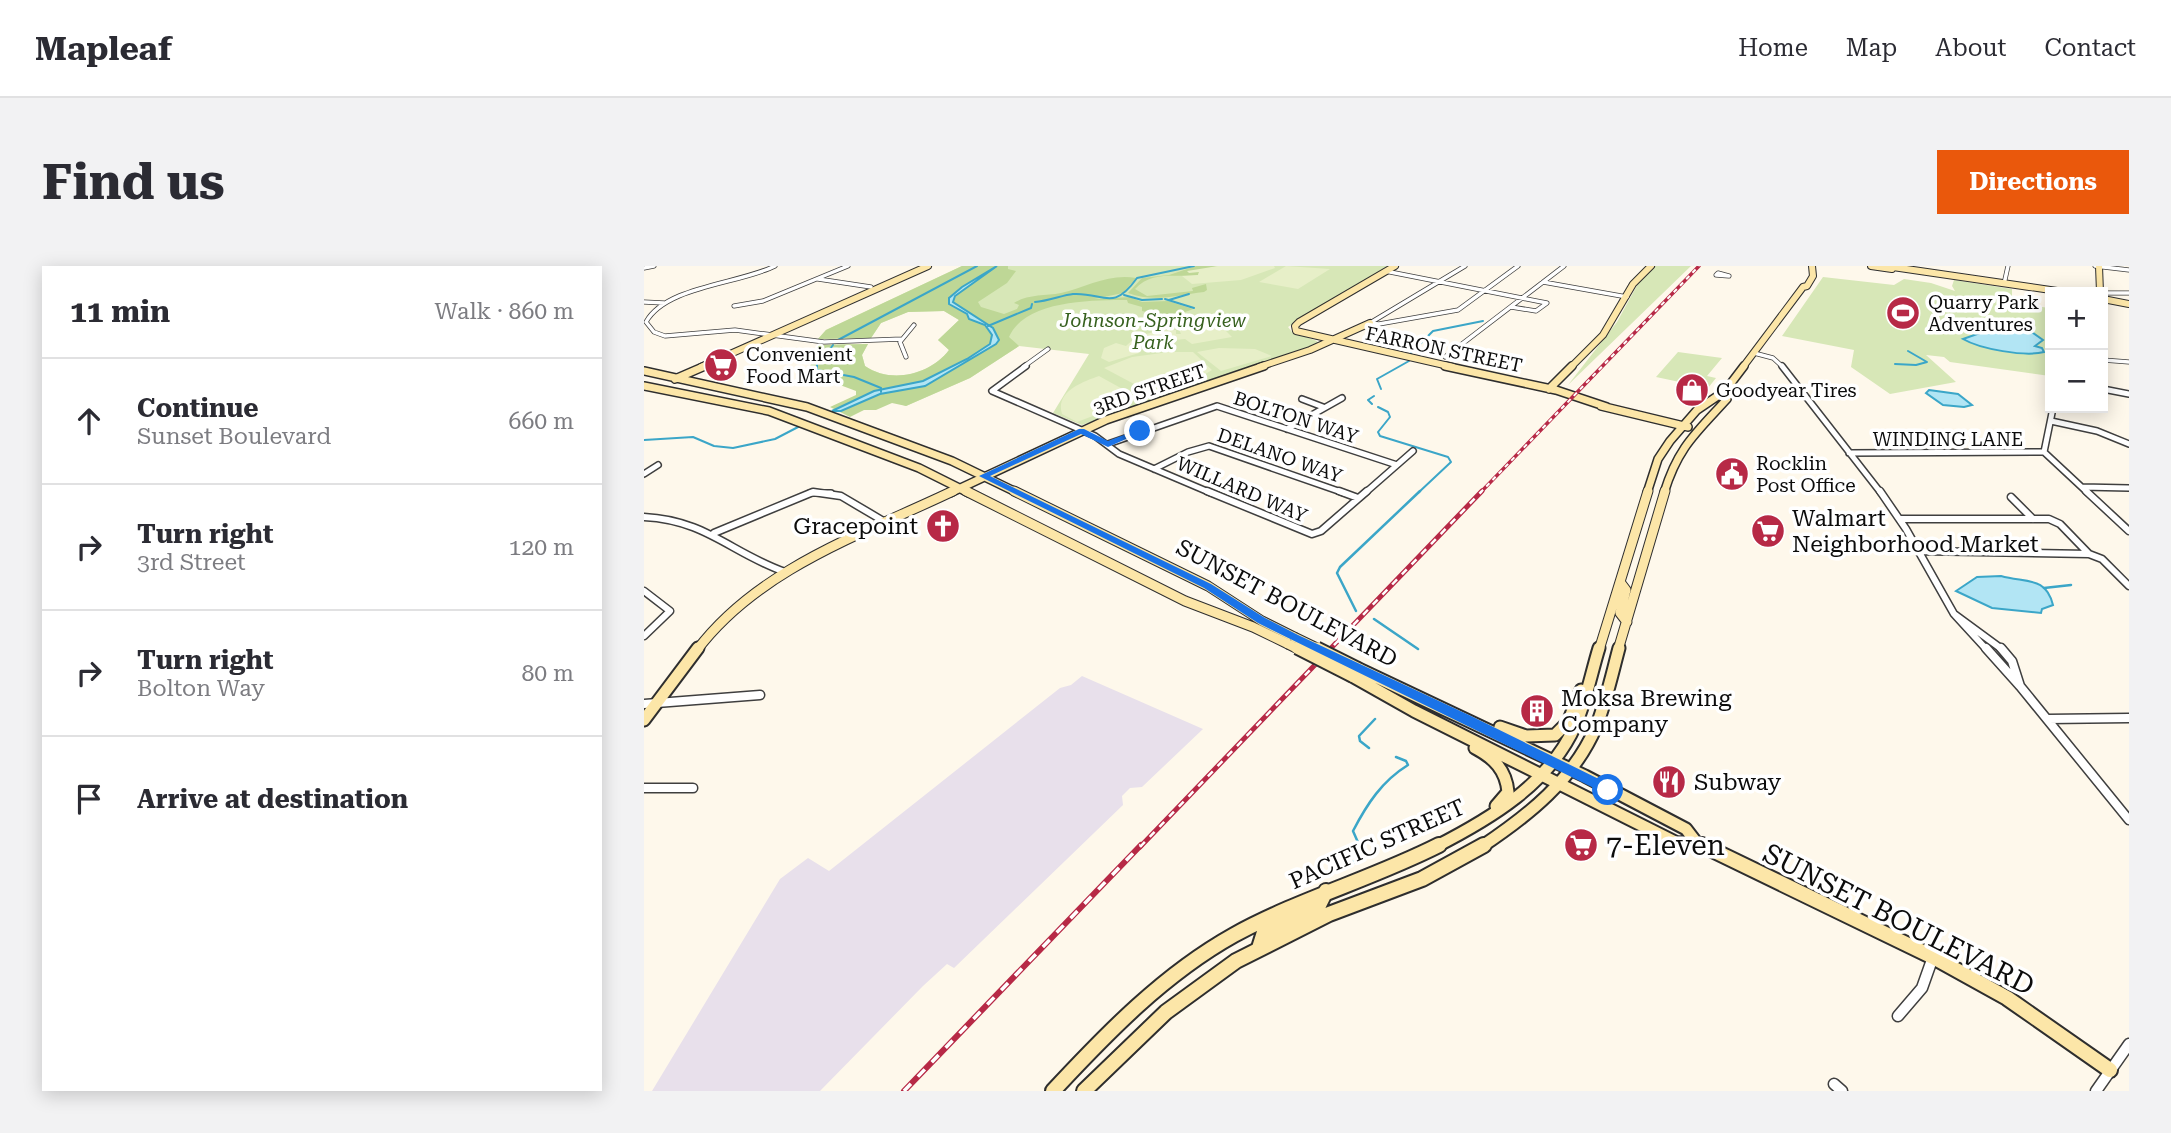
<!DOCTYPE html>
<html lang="en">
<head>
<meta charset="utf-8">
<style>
	:root { --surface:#fff; --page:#f2f2f3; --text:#2b2b33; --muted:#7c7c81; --line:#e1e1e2; --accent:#ea580c }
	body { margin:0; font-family:"Roboto Serif",serif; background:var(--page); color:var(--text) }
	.controls { position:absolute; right:21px; top:21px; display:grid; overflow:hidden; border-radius:0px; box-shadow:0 4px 18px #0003 }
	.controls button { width:63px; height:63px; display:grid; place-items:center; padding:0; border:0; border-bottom:2px solid var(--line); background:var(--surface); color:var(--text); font:35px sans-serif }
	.stop { position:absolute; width:21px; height:21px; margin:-16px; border:5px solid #1a73e8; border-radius:50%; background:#fff }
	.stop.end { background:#1a73e8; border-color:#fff; box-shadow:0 2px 7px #0008 }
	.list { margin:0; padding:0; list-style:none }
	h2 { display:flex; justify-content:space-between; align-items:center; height:91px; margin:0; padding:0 28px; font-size:30px }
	h2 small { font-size:23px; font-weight:400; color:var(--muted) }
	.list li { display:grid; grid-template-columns:46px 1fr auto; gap:21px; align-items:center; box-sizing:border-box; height:126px; padding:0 28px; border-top:2px solid var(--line) }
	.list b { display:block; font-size:26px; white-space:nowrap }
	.list p { margin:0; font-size:23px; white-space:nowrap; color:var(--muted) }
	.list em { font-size:23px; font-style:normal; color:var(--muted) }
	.icon { flex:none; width:38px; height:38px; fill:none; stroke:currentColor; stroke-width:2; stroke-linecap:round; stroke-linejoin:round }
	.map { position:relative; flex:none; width:1485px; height:825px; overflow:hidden; border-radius:0px }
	header { display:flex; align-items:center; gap:42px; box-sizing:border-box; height:98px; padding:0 35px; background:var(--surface); border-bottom:2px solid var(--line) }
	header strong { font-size:33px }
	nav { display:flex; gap:38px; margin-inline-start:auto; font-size:24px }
	.intro { display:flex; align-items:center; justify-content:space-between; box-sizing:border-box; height:168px; padding:0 42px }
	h1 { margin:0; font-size:49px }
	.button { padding:18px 32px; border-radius:0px; background:var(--accent); color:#fff; font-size:24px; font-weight:700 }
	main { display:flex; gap:42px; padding:0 42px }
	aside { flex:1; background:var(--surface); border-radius:0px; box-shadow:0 4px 18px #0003 }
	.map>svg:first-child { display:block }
</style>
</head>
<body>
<header>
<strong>Mapleaf</strong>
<nav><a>Home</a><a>Map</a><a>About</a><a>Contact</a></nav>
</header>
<div class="intro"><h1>Find us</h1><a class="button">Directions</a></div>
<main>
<aside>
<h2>11 min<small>Walk · 860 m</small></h2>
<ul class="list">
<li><svg class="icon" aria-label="ahead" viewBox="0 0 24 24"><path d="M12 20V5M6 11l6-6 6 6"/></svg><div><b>Continue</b><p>Sunset Boulevard</p></div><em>660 m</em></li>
<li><svg class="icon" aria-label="right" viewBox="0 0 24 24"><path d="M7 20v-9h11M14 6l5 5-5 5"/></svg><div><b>Turn right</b><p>3rd Street</p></div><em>120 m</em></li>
<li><svg class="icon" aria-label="right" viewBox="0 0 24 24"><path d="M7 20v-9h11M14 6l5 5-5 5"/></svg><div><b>Turn right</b><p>Bolton Way</p></div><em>80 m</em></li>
<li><svg class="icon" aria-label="arrive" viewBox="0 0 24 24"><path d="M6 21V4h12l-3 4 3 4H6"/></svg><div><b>Arrive at destination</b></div></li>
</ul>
</aside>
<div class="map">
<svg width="1485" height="825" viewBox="0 0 1485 825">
	<rect width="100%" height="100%" fill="#fef8eb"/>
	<path fill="#e8e0eb" d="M438 410 559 463 498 521 486 522 478 530 479 539 310 702 303 698 279 720 176 825H8L136 613 164 592 185 605 416 422 427 419Z"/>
	<path fill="#d7e7b7" d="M318 0H744L644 61 648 66 673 75 674 78 438 159 409 147 445 88 375 80 326 112 262 140 187 113 173 79 224 78 218 89 221 100C247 118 286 109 305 84L294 74 315 54 300 45 264 46 237 57 227 72 174 73 182 64Z
		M1011 0H1047L924 119 973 56 996 14Z
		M1179 11 1250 19 1260 13 1287 17 1311 25 1308 20 1310 14 1368 23V37L1406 42V110L1306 96 1300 91 1282 89 1312 116 1246 128 1207 101 1210 84 1138 70Z
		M1034 86 1078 92 1063 110 1072 112 1064 122 1012 111Z"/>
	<path fill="#bed796" d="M318 0H364V3L372 5 363 17 334 36 337 41 360 48 373 43 375 39 370 37C384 28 401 30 417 27 442 21 466 7 492 12L479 27 450 33 486 31 498 36 524 35 549 43C530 51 518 50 498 45V41L484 37 483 34C448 34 381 34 365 71L375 80 326 112 262 140 248 137 232 144H220L206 151 186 141 212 129V125L164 107 173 79 224 78 218 89 221 100C247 118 286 109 305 84L294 74 315 54 300 45 264 46 237 57 227 72 174 73 182 64Z
		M552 0H574L548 6H555L554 9C533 12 508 4 491 23L503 30 549 25 548 22 562 18 563 24 560 26C533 29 510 37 484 27L498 12 525 9Z"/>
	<path fill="#e7efc8" d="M574 0H630L631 2 597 14 548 18 538 10 554 9 555 6 545 7 543 5Z
		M642 0 686 3 654 23 615 16Z
		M554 60 580 63 588 71 548 78 541 73 531 74 524 81 485 80 495 87 465 96 457 92 460 82 472 77 482 80C495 67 514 64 532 64V68H537L534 61Z
		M575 82 611 83 628 90 577 105 553 86Z
		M525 86H549L568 104 553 113 507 127 460 102 488 91Z
		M455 110 493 131 491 134 433 156 418 148C411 126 438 116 455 110Z"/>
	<path fill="#b2e5f4" stroke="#3ba6c8" stroke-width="2" d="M353 0 311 30 309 36 349 62 355 74 352 78 281 120 236 128 197 145H188L230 125 279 115 323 93 346 78 348 69 341 59 325 53 323 48 305 38V32L318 21Z
		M1353 57 1389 67 1399 74 1391 80 1398 82 1400 86C1381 91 1336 83 1319 73L1339 66 1336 62Z
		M1285 124 1314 128 1328 139 1320 141 1299 139 1282 127Z
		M1357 310C1382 317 1402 310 1409 339L1398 343 1397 347 1348 342 1312 325 1333 311Z"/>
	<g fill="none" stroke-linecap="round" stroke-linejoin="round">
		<path stroke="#3ba6c8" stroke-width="2" d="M480 29 498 34 518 33
			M521 33 550 42
			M525 34 545 28
			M391 36C404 35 419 29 429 28 460 26 468 47 493 12L550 0
			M344 60 387 42 388 38
			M194 74 333 0
			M189 79 186 83 197 85 173 97V104L210 111 237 122V126
			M766 88 789 65 839 55
			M1251 98 1272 99 1283 96 1264 85
			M737 123 733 113 765 95
			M728 138 724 134 730 130
			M734 141 744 146 746 151 734 166 736 170 804 191 807 196 774 227
			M0 174 49 171 70 180 89 182 131 173 156 160"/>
		<path stroke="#3ba6c8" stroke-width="2.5" d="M1400 322 1427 319
			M712 345 693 307 696 301 776 225
			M730 353 774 383
			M725 482 716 475 715 470 731 453
			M716 581 709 565C723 538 738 515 764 499L762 495 752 491"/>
		<path stroke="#3ba6c8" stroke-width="3.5" d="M701 601 722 589 714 579"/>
		<g stroke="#3f3f3f" stroke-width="5">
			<path id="street-far4" d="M131 0C95 18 22 20 2 56L10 66 21 70 91 64 180 76 258 73
				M1451 0 1485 4
				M0 2 10 0
				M741 5 903 37 892 45 867 41
				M1074 7 1085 10 1072 9Z
				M174 13 227 21
				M899 16 983 31
				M1360 18 1364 0
				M1459 27H1485
				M0 36 20 37
				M90 40 119 35 204 0
				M726 57 735 58 814 44 874 0
				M726 57 821 0
				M1110 87 1129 92 1139 101
				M262 91 256 76 270 59
				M801 91 920 0
				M1459 94 1485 96
				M379 101 404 83"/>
		</g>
		<g stroke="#3f3f3f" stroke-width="8">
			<path id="street-far3" d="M382 100 348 125 451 170 475 188 567 227
				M1138 100 1237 227
				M1459 123 1485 128
				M658 133 679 141
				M1407 155 1453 165 1485 178
				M643 163 698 132
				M464 178 573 140 753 199
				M1400 186 1444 227
				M1205 187 1400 186 1409 142
				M510 203 544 186 565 180 700 227
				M0 208 14 199
				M1438 221 1485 222
				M166 227H187
				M721 227 769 185"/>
		</g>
		<g stroke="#3f3f3f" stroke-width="9">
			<path id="street-far2" d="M563 225 668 268 677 265 723 225
				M695 225 714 232
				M1236 225 1262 263 1310 348
				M1442 225 1485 265
				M1367 231 1389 253
				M0 251C62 254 87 287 141 306
				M1256 253H1405L1416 258 1445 288
				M70 267 169 226 197 230 241 256
				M1275 285 1445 288 1458 293 1485 320
				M0 325 26 345 0 370
				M1343 384 1310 348 1359 384"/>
		</g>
		<g stroke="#3f3f3f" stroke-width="11">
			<path id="street-far1" d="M1342 382 1376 420
				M1357 382 1368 395 1376 420
				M1376 420 1485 554
				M0 438 116 429
				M1404 453 1485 452
				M0 522H49"/>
		</g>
		<g stroke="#3f3f3f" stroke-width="13">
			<path id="street" d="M1254 750 1278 722 1289 691
				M1190 818 1198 825
				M1452 825 1485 778"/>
		</g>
		<g stroke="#2e2e2e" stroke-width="8">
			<path id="secondary-far4" d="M751 0 655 56 651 60 652 65 809 101
				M1227 0 1248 3
				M1242 0 1420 26
				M1455 0 1456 26
				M1459 33 1485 38
				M57 101 284 0
				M615 101 666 84 726 57
				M927 101 959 69 989 18 1007 0
				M1099 101 1159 21 1163 20 1169 10 1168 0"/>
		</g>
		<g stroke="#2e2e2e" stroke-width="10">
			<path id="secondary-far3" d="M801 100 912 124 963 141
				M0 105 163 141 308 195 374 227
				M31 113 61 100
				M0 120 125 145 275 202 325 227
				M905 123 928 100
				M957 140 1044 161
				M306 227 462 154 620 100
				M1003 227 1014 193 1026 175 1053 144 1081 125 1100 100
				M1020 227C1034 181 1052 167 1083 133L1081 125"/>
		</g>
		<g stroke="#2e2e2e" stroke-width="11">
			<path id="secondary-far2" d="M322 225 541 335 609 361 644 378
				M370 225 564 320 618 355 650 371
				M976 316 982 324 976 347 983 356
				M53 384C115 302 219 268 309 225
				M955 384 1004 225
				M974 384 1021 225"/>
		</g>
		<g stroke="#2e2e2e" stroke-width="15">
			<path id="secondary-far1" d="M715 403 941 510 1042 563 1052 576 1061 581
				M708 410 770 445 1033 577 1052 576
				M0 454 54 382
				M856 461 882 470 911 469 924 456 937 424
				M831 482C850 492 862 504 864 526L852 540
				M791 581C846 553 905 518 931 460 942 436 947 408 955 382
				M837 581C885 549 929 514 952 461 962 436 968 408 975 382"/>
		</g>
		<g stroke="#2e2e2e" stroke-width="18">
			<path id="secondary" d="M1058 579 1289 691 1363 732 1466 804
				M615 682 620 666 673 643 682 625
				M409 825C463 767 520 708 590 669 655 633 728 613 795 579
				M440 825 522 746 592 695 685 648 778 613 840 579"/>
		</g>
		<use href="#street-far4" stroke="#fff" stroke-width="3.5"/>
		<use href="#street-far3" stroke="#fff" stroke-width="5"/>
		<use href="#street-far2" stroke="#fff" stroke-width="6"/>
		<use href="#street-far1" stroke="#fff" stroke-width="8"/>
		<use href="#street" stroke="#fff" stroke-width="10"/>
		<use href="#secondary-far4" stroke="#fce6a8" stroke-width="6"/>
		<use href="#secondary-far3" stroke="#fce6a8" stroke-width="7"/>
		<use href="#secondary-far2" stroke="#fce6a8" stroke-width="9"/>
		<use href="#secondary-far1" stroke="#fce6a8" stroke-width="11"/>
		<use href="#secondary" stroke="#fce6a8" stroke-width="14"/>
		<g stroke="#b72946" stroke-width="3.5">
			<path id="rail-far2" d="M836 227 1055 0"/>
		</g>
		<g stroke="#b72946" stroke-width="5">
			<path id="rail-far1" d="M496 581 838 225"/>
		</g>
		<g stroke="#b72946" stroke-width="6">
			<path id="rail" d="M260 825 497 579"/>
		</g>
		<use href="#rail-far2" stroke="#fff" stroke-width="2" stroke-dasharray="4.5" stroke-linecap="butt"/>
		<use href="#rail-far1" stroke="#fff" stroke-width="2.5" stroke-dasharray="7" stroke-linecap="butt"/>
		<use href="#rail" stroke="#fff" stroke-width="3.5" stroke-dasharray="10" stroke-linecap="butt"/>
		<g stroke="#2e2e2e" stroke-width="11" stroke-linecap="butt">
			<path id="secondary-bridge-far1" d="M650 371 677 384
				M644 378 656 384"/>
		</g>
		<g stroke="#2e2e2e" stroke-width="15" stroke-linecap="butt">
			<path id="secondary-bridge" d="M653 382 708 410
				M673 382 715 403"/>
		</g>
		<use href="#secondary-bridge-far1" stroke="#fce6a8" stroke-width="9"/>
		<use href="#secondary-bridge" stroke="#fce6a8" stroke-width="11"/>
	</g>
	<path fill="#1a73e8" d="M435 163H440L464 175 493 164 500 165 464 181 437 168 346 210 567 318 621 352 654 369 827 450 969 520V527H960L614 357 560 322 335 210Z"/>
	<defs>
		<g id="stadium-disc" transform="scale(1.75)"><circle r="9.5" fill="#b72946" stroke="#fff"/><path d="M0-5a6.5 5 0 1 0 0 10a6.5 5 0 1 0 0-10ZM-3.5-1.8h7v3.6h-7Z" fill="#fff"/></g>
		<g id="supermarket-disc" transform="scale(1.75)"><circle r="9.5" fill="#b72946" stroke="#fff"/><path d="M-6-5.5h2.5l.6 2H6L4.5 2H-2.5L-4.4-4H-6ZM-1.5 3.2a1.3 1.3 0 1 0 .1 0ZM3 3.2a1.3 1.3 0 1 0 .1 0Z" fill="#fff"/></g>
		<g id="shop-disc" transform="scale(1.75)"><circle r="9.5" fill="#b72946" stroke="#fff"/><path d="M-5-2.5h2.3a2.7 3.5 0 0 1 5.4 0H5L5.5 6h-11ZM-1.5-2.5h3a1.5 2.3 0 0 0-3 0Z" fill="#fff"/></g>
		<g id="civic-disc" transform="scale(1.75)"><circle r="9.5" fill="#b72946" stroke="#fff"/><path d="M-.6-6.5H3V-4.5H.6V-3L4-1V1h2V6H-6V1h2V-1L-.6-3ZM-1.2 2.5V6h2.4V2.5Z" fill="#fff"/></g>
		<g id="church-disc" transform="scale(1.75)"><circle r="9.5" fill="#b72946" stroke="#fff"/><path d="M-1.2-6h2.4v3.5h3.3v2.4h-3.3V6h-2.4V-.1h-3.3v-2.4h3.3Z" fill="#fff"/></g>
		<g id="building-disc" transform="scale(1.75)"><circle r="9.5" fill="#b72946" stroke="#fff"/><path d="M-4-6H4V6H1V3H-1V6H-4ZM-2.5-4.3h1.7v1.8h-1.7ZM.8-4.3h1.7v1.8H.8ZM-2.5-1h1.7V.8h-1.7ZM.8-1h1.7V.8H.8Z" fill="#fff"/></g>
		<g id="restaurant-disc" transform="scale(1.75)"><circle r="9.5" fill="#b72946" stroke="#fff"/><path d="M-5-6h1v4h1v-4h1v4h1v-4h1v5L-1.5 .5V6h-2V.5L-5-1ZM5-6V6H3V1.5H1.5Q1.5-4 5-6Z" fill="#fff"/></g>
	</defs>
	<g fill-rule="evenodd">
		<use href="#stadium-disc" x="1259" y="47"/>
		<use href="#supermarket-disc" x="77" y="99"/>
		<use href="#shop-disc" x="1048" y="124"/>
		<use href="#civic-disc" x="1088" y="208"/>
		<use href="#church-disc" x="299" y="260"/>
		<use href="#supermarket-disc" x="1124" y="265"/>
		<use href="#building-disc" x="893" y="445"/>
		<use href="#restaurant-disc" x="1025" y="516"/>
		<use href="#supermarket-disc" x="937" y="579"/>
	</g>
	<g text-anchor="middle" stroke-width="7" stroke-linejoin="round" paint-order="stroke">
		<g font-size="19" fill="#0c0c0c" stroke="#fff" text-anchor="start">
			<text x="1284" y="43">Quarry Park<tspan x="1284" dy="22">Adventures</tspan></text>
			<text x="102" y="95">Convenient<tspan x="102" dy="22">Food Mart</tspan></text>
			<text x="1072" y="131">Goodyear Tires</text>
			<text x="1112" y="204">Rocklin<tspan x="1112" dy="22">Post Office</tspan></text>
		</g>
		<g font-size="19" font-style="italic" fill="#37611f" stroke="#fff">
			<text x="509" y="61">Johnson-Springview<tspan x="509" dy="22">Park</tspan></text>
		</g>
		<g font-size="19" fill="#0c0c0c" stroke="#fff">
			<text transform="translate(800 83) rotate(12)" y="7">FARRON STREET</text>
			<text transform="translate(505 123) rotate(-19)" y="7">3RD STREET</text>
			<text transform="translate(652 151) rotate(18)" y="7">BOLTON WAY</text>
			<text x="1304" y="180">WINDING LANE</text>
			<text transform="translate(636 189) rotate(19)" y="7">DELANO WAY</text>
			<text transform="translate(598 223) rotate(23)" y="7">WILLARD WAY</text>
		</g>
		<g font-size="23" fill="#0c0c0c" stroke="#fff" text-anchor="start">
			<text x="1148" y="260">Walmart<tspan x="1148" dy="26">Neighborhood Market</tspan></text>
			<text x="274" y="268" text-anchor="end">Gracepoint</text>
			<text x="917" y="440">Moksa Brewing<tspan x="917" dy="26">Company</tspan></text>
			<text x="1050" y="524">Subway</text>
		</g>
		<g font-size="23" fill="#0c0c0c" stroke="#fff">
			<text transform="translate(643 337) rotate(28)" y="8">SUNSET BOULEVARD</text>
			<text transform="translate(733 578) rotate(-24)" y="8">PACIFIC STREET</text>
		</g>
		<g font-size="28" fill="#0c0c0c" stroke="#fff" text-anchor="start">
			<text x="962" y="589">7-Eleven</text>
		</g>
		<g font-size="28" fill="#0c0c0c" stroke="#fff">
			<text transform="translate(1255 653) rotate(27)" y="10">SUNSET BOULEVARD</text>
		</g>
	</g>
</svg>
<div class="controls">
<button>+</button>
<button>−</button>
</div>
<div class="stop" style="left:964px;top:524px"></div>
<div class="stop end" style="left:496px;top:165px"></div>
</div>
</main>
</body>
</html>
